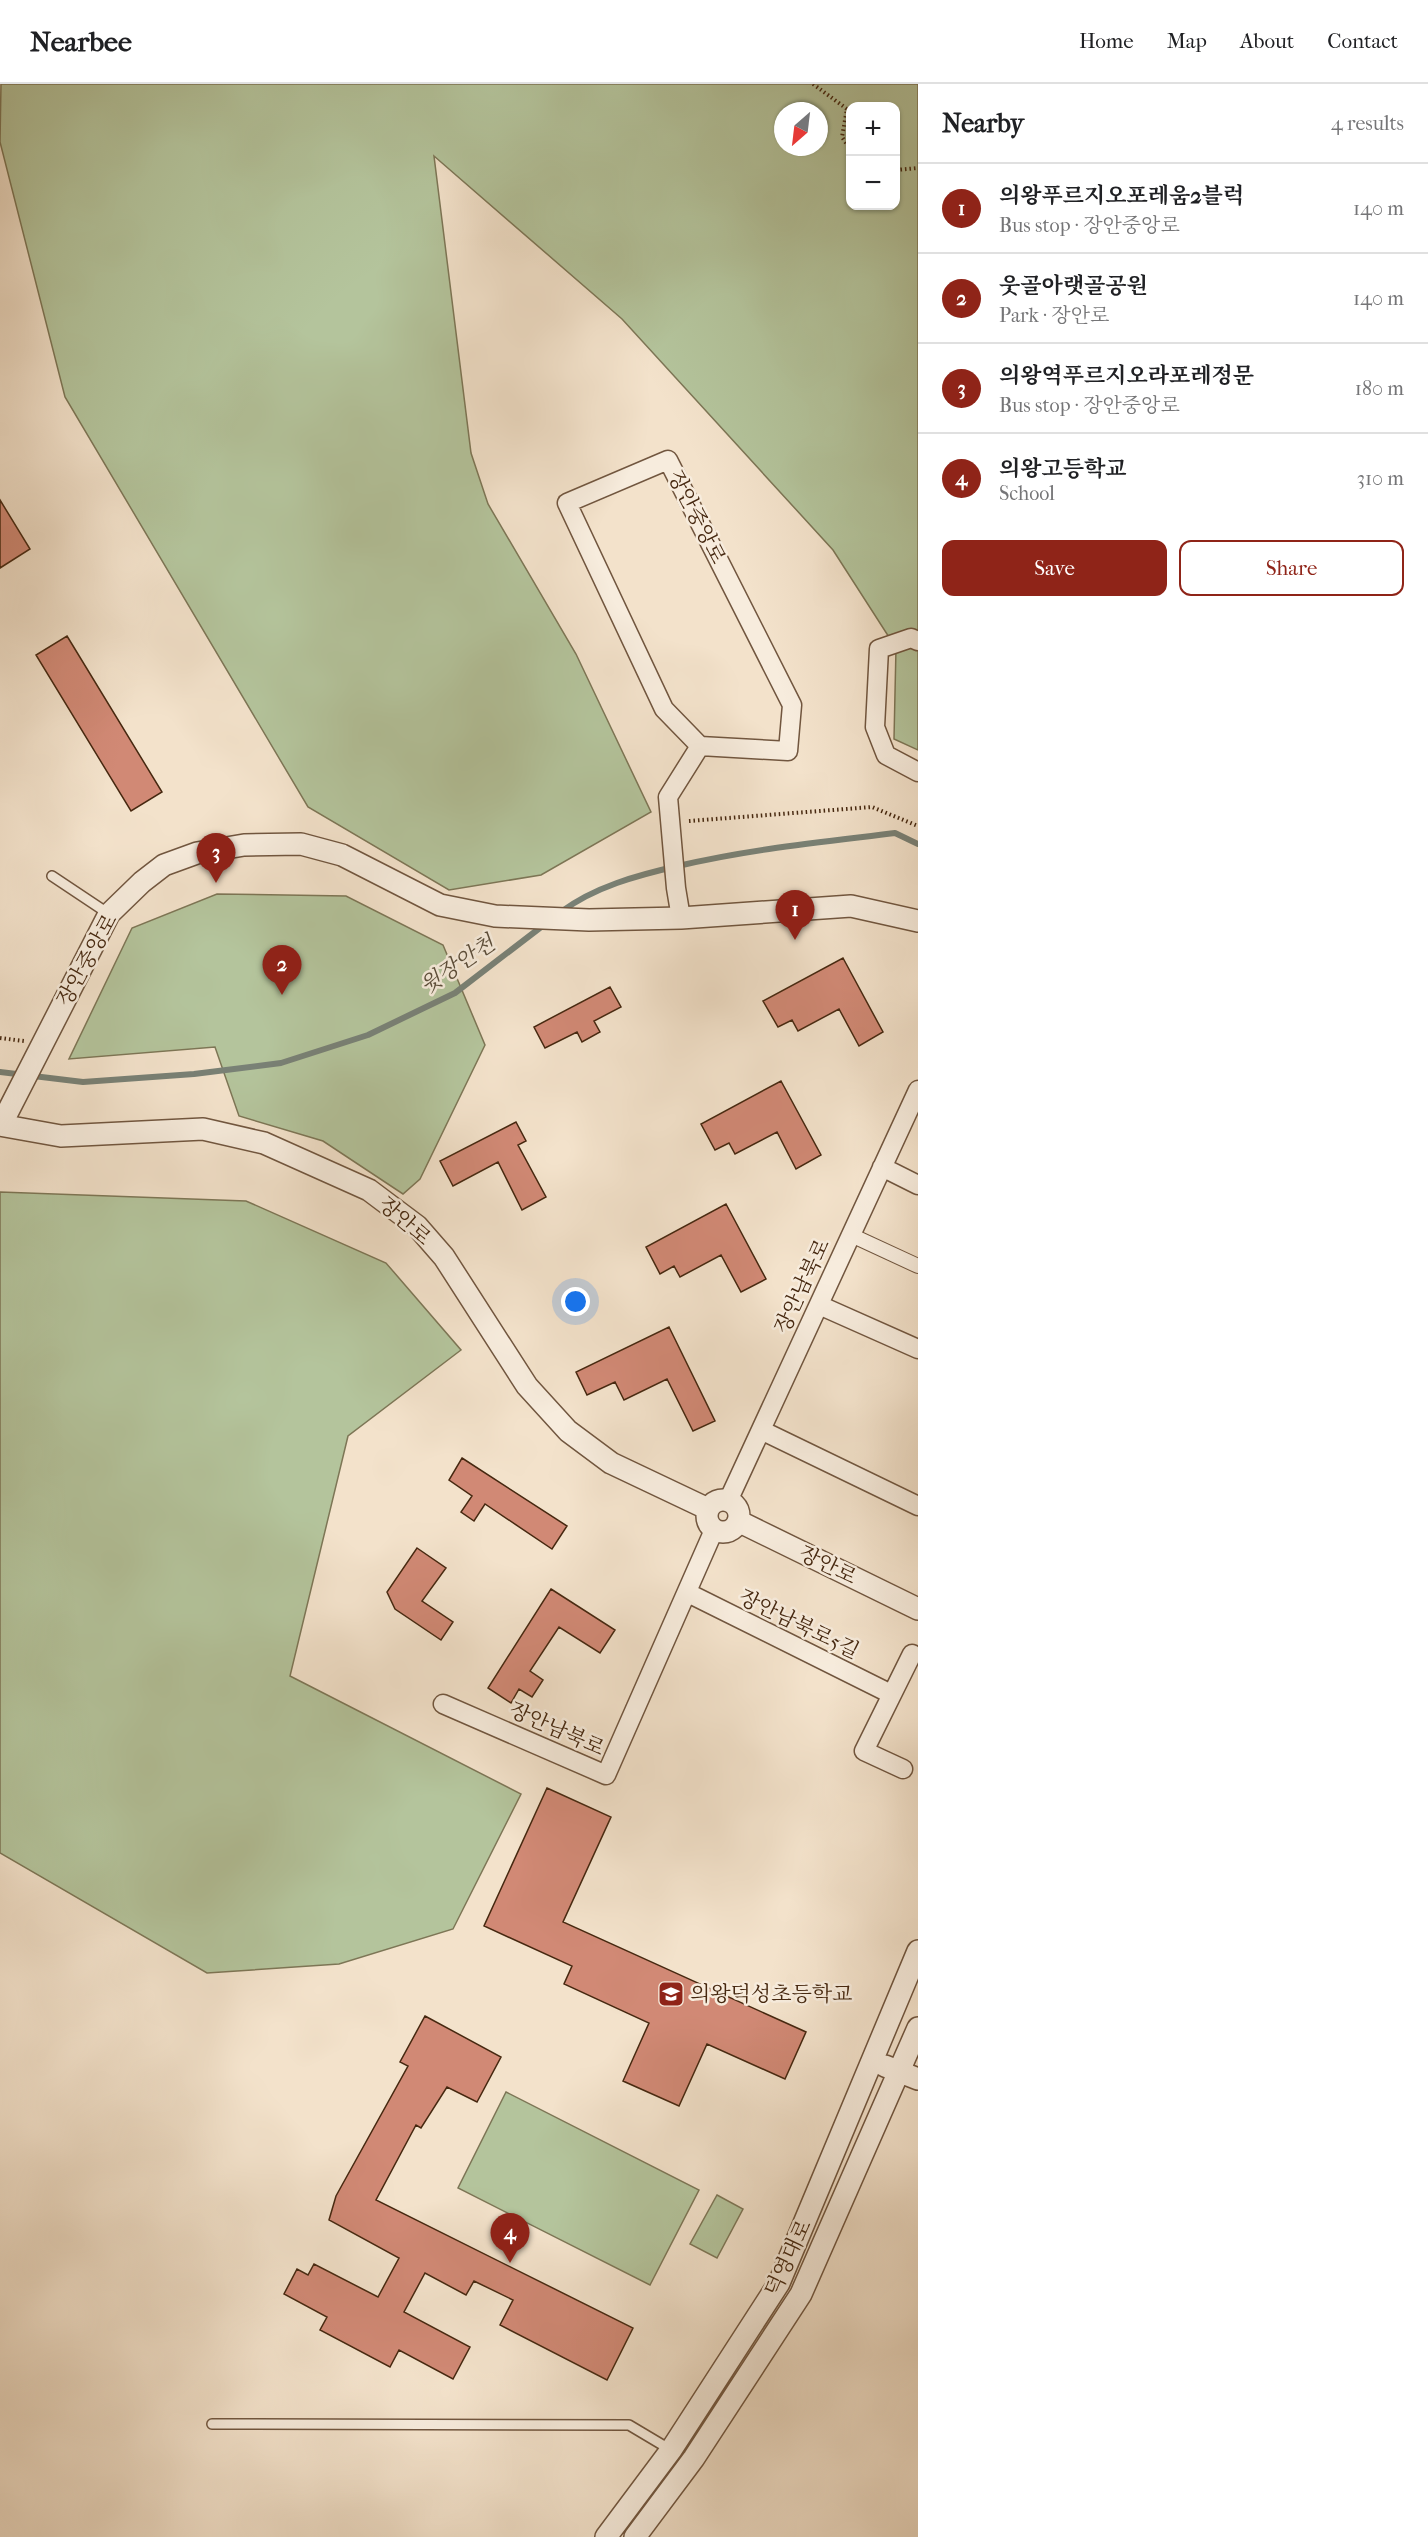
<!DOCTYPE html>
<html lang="en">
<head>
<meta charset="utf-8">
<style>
	:root { --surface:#fff; --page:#f6f6f6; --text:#202124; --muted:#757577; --line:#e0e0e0; --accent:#8f2418 }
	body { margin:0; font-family:"IM FELL French Canon","Noto Serif KR",serif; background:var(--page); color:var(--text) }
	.controls { position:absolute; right:18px; top:18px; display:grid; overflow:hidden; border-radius:12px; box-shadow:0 2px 4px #0004 }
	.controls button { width:54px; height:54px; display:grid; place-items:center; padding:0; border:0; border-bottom:2px solid var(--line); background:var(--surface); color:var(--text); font:30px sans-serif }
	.compass { position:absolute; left:774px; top:18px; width:54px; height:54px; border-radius:50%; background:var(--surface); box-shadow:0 2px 4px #0004; rotate:208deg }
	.you { position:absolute; left:576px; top:1218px; width:21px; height:21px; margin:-15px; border:4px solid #fff; border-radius:50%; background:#1a73e8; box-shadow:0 0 0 9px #1a73e833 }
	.badge { display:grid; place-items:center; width:39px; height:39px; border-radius:50%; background:var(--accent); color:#fff; font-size:20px; font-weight:700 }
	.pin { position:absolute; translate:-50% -50px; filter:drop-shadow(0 2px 3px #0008) }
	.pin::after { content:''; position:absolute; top:32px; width:21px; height:18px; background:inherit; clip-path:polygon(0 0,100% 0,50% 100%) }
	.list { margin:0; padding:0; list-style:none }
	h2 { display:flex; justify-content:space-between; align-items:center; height:78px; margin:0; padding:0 24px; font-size:26px }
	h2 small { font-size:20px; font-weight:400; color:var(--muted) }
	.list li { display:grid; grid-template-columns:39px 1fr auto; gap:18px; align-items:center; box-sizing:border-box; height:90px; padding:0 24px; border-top:2px solid var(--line) }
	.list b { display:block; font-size:22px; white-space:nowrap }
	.list p { margin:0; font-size:20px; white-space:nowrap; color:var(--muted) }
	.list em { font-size:20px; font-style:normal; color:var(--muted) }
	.actions { display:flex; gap:12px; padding:18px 24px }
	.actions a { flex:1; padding:14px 0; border:2px solid var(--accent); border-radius:12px; text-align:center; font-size:21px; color:var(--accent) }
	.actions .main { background:var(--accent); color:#fff }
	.map { position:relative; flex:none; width:918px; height:2453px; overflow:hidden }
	header { display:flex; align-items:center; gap:36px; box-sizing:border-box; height:84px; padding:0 30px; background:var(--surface); border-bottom:2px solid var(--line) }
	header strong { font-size:28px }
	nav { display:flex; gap:33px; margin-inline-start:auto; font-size:21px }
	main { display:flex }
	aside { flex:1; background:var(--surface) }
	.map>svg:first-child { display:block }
</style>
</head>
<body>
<header>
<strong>Nearbee</strong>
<nav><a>Home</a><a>Map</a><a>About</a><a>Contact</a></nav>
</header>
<main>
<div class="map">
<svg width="918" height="2453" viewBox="0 0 918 2453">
	<rect width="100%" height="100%" fill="#f3e2cb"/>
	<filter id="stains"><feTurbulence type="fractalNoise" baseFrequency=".00333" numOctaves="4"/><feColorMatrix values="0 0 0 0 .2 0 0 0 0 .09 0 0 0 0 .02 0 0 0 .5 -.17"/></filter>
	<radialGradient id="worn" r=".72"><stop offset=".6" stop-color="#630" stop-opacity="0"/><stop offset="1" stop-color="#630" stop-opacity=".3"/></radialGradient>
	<path fill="#b4c49c" stroke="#7d7656" stroke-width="1.5" fill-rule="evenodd" d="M1 0H918V666L894 655 896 564 833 466 622 235 434 72 471 369 488 420 576 570 651 728 541 791 449 806 308 723 65 313 0 58ZM850 22H896V122H850ZM783 27H819V63H783Z
		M217 810 346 812 443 861 485 961 420 1095 403 1110 323 1057 239 1032 215 963 69 975 132 844Z
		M0 1108 246 1117 386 1179 461 1266 348 1352 290 1592 521 1710 453 1845 339 1880 207 1889 0 1769Z
		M506 2008 699 2106 650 2201 458 2104Z
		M717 2111 743 2125 717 2174 690 2160Z"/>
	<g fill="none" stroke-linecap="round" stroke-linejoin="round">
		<path stroke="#798176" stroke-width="6" d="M561 828C594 803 638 791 678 782 750 765 822 758 895 749L918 760
			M0 988 83 998 194 990 281 979 368 951 455 909 545 840"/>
	</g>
	<path fill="#d18975" stroke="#462810" stroke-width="1.5" d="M0 416 30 465 0 484Z
		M67 552 162 708 131 727 36 571Z
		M843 874 883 948 859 962 839 925 798 947 792 936 778 943 763 917Z
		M610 903 621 923 594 937 600 948 582 958 577 948 545 964 534 943Z
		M781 997 821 1071 796 1085 777 1048 735 1070 729 1059 715 1066 701 1040Z
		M516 1038 526 1057 518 1061 546 1113 522 1126 498 1078 453 1102 440 1077Z
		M726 1120 766 1195 741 1208 721 1171 680 1193 674 1182 660 1190 646 1163Z
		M669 1243 715 1337 693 1347 667 1295 624 1316 615 1298 587 1311 576 1288Z
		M462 1374 567 1442 552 1465 485 1420 474 1437 461 1428 472 1412 449 1396Z
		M417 1464 446 1484 422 1517 453 1538 441 1556 395 1525 387 1508Z
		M551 1505 615 1546 600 1569 559 1543 530 1587 543 1596 532 1613 519 1605 511 1619 488 1604Z
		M547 1704 611 1733 563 1838 806 1948 785 1995 707 1960 679 2022 623 1997 649 1939 564 1900 572 1882 484 1842Z
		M425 1932 501 1973 477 2018 447 2003 421 2044 416 2041 376 2116 633 2244 607 2296 500 2241 513 2216 474 2197 466 2211 425 2189 404 2228 470 2263 453 2295 399 2266 390 2283 320 2246 327 2233 284 2210 297 2185 308 2191 314 2180 378 2213 399 2174 329 2136 336 2112 408 1982 400 1978Z"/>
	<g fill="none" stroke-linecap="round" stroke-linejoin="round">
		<g stroke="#71563f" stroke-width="12">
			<path id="service" d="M52 792 109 830
				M212 2340 629 2341 671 2366"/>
		</g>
		<g stroke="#71563f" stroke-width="16">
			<path id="pedestrian" d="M851 1151 918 1182"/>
		</g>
		<g stroke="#71563f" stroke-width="21">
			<path id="minor" d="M918 557 911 554 879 565 875 643 886 671 918 688
				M681 834 676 804 668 713 700 662 788 667 792 621 668 376 567 419 664 625 700 662
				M882 1083 918 1101
				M819 1221 918 1265
				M761 1346 918 1422
				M728 1417 918 1006
				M688 1509 891 1610
				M443 1620 606 1691 714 1446
				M903 1685 864 1667 912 1570"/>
		</g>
		<g stroke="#71563f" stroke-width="24">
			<path id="tertiary" d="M0 1041 61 1052 203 1045 264 1059 369 1106 417 1142 444 1173 527 1302 568 1347 611 1379 708 1425
				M1 1041 109 830 142 798 164 781 197 769 244 761 301 760 342 771 440 821 495 832 589 836 681 834 851 822 918 837
				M707 1432a16 16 0 1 1 32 0a16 16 0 1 1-32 0Z
				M738 1437 918 1525
				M885 1982 918 1995
				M606 2453 671 2366 779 2199 918 1867
				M635 2453 694 2374 801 2210 918 1944"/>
		</g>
		<path stroke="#462810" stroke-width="4" stroke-dasharray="1.5 3" stroke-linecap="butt" d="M813 0 847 25 842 53 850 65
			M896 86 918 84
			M689 737 872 723 918 742
			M0 954 24 957"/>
		<use href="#service" stroke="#f7ecdd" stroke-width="9"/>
		<use href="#pedestrian" stroke="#f7ecdd" stroke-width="14"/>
		<use href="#minor" stroke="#f7ecdd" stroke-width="18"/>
		<use href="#tertiary" stroke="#f7ecdd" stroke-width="21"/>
	</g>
	<defs>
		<g id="school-square" transform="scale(1.35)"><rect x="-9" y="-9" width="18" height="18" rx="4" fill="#8f2418" stroke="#f7ecdd"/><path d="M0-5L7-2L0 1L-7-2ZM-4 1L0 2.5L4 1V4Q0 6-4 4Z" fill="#fff"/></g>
	</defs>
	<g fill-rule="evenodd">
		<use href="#school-square" x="671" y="1910"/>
	</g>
	<g text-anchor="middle" stroke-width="5" stroke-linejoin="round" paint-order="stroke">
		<g font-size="21" fill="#462810" stroke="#f7ecdd">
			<text transform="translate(697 433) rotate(63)" y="7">장안중앙로</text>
			<text transform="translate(87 876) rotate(-61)" y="7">장안중앙로</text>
			<text transform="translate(405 1137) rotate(41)" y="7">장안로</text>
			<text transform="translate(802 1202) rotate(-65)" y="7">장안남북로</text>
			<text transform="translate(828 1481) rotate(26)" y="7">장안로</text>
			<text transform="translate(799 1540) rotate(26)" y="7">장안남북로5길</text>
			<text transform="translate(557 1645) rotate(24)" y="7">장안남북로</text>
			<text transform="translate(788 2174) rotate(-65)" y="7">덕영대로</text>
		</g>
		<g font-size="21" fill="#462810" stroke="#f7ecdd" text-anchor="start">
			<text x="690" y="1917">의왕덕성초등학교</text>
		</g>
		<g font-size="22" font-style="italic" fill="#5b4d3a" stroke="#f7ecdd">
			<text transform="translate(457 880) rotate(-34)" y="8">윗장안천</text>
		</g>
	</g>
	<rect width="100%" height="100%" filter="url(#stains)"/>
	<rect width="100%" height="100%" fill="url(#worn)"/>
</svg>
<div class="controls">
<button>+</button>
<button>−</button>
</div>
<svg class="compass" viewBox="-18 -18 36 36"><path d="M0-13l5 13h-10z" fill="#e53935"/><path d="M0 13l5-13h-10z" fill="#757577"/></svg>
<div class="you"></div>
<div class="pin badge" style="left:795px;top:856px">1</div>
<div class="pin badge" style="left:282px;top:911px">2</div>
<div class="pin badge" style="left:216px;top:799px">3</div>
<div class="pin badge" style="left:510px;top:2179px">4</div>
</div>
<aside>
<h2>Nearby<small>4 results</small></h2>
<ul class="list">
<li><span class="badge">1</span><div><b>의왕푸르지오포레움2블럭</b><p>Bus stop · 장안중앙로</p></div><em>140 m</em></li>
<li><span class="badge">2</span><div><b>웃골아랫골공원</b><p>Park · 장안로</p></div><em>140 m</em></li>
<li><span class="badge">3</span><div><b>의왕역푸르지오라포레정문</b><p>Bus stop · 장안중앙로</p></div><em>180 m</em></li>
<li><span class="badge">4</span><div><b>의왕고등학교</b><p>School</p></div><em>310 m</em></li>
</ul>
<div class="actions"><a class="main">Save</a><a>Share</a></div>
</aside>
</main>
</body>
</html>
